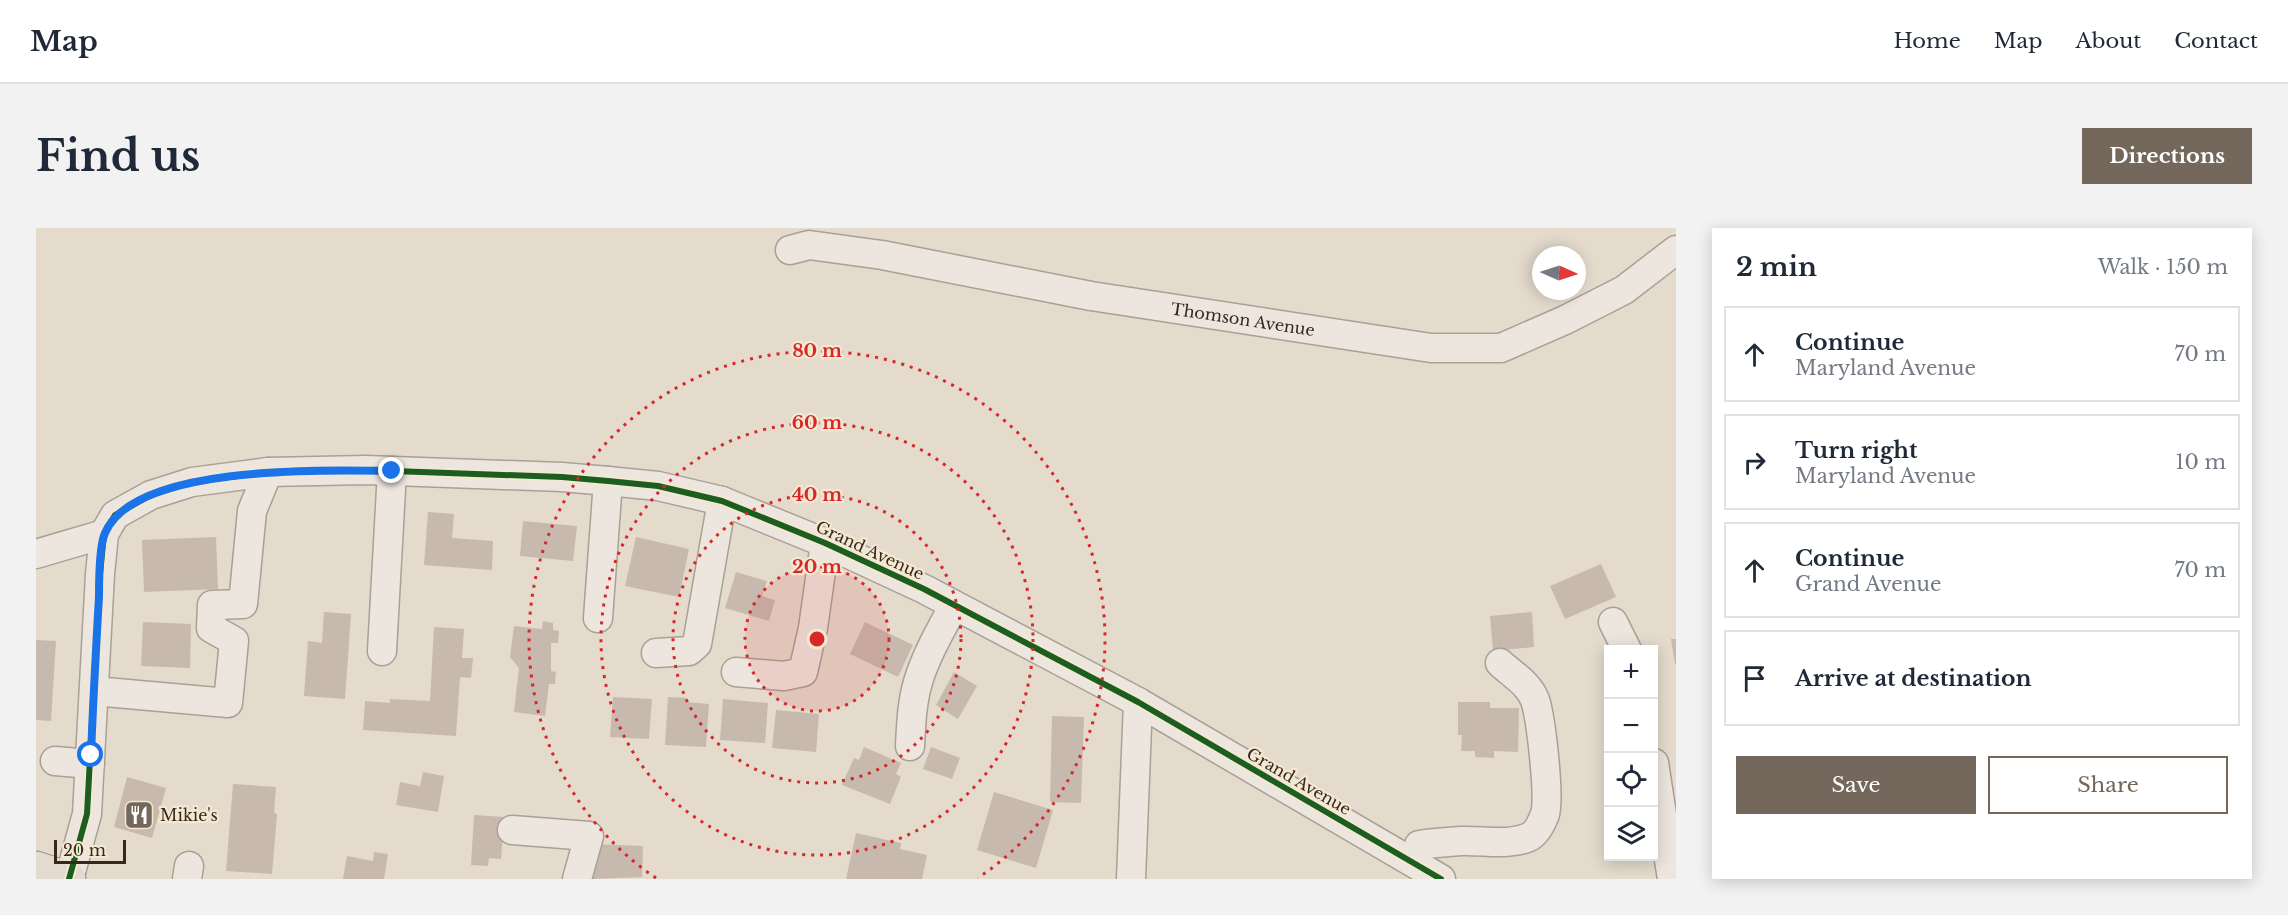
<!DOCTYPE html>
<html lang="en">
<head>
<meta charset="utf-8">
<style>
	:root { --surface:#fff; --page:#f2f2f3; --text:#1f2937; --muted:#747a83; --line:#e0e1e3; --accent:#74675b }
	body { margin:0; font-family:"Libre Baskerville",serif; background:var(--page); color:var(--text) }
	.controls { position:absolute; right:18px; bottom:18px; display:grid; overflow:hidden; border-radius:0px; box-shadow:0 3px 15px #0003 }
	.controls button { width:54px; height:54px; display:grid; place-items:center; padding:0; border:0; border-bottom:2px solid var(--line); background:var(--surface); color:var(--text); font:30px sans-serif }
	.compass { position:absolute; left:1496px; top:18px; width:54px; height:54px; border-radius:50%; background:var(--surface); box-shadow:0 3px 15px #0003; rotate:93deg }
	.scale { position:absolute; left:18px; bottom:15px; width:72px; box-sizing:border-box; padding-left:6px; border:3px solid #37281e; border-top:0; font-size:16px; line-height:21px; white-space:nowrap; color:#37281e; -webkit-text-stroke:4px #f5e8d2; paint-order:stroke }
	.stop { position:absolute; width:18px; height:18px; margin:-14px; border:4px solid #1a73e8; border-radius:50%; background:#fff }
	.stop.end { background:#1a73e8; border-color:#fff; box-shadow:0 2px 6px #0008 }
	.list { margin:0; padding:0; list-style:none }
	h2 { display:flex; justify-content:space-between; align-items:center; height:78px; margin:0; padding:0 24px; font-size:26px }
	h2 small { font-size:20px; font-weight:400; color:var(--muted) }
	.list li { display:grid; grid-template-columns:39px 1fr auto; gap:18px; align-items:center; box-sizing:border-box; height:96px; margin:0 12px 12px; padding:0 12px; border:2px solid var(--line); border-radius:0px }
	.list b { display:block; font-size:22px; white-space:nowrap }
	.list p { margin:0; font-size:20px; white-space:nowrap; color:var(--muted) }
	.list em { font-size:20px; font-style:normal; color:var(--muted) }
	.actions { display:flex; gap:12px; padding:18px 24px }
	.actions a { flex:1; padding:14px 0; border:2px solid var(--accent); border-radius:0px; text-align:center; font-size:21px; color:var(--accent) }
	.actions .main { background:var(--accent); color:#fff }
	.icon { flex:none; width:33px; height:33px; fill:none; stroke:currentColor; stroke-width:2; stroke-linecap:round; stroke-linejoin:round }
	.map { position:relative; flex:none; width:1640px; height:651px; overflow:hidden; border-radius:0px }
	header { display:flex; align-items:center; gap:36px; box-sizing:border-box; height:84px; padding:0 30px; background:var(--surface); border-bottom:2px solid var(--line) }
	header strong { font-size:28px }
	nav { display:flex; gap:33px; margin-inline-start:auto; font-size:21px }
	.intro { display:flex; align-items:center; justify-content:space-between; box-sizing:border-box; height:144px; padding:0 36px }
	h1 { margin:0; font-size:42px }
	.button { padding:15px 27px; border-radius:0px; background:var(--accent); color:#fff; font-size:21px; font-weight:700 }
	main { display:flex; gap:36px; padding:0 36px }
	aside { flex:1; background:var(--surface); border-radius:0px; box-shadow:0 3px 15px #0003 }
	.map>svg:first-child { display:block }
</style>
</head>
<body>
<header>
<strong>Map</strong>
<nav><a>Home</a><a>Map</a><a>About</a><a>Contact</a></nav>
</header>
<div class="intro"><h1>Find us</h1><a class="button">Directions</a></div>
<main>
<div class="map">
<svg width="1640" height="651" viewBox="0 0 1640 651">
	<rect width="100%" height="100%" fill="#e4dbcd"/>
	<path fill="#c7b9ae" d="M392 284 418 286 416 310 457 313 456 342 388 337Z
		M487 293 541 298 537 333 484 328Z
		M180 309 182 361 108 364 106 312Z
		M600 309 653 321 643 369 589 358Z
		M1565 336 1580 369 1529 391 1514 358Z
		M700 344 731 353 726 368 739 372 733 393 689 380Z
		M288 384 315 386 309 471 268 468 272 413 286 415Z
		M1496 384 1498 419 1457 423 1454 388Z
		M507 393 517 395V402L523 403 522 415H515V443L520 444 519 456H513L509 488 478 484 483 440 474 429 478 398 506 401Z
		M107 394 155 396 154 440 105 438Z
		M829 394 877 417 862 449 814 426Z
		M398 399 428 401 426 430H437L435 450 424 449 420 508 327 502 329 473 354 475V471L394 473Z
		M1635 411H1640V436H1639Z
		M0 412 20 413 15 493 0 492Z
		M918 444 941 458 922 491 900 477Z
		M577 469 616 471 613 511 574 509Z
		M632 469 651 470 650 474 673 476 670 519 629 517Z
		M687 471 732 475 729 515 684 512Z
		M1422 474H1454V480H1483L1482 524 1458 523V530L1439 529V523H1425L1426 507H1422Z
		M740 482 783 486 780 524 736 520Z
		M1016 488 1048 489 1045 575 1014 574Z
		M828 519 865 535 860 546 865 549 854 576 806 557 818 530 823 532Z
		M895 519 924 530 916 551 887 541Z
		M387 544 408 548 402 584 360 577 364 554 384 558Z
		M91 549 130 560 116 610 78 599Z
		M197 556 240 559 238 585 241 586 236 646 190 643Z
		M958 564 1017 582 1000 640 941 622Z
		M438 587 468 589 465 631 453 630 452 638 435 637Z
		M820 605 865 615 864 621 891 627 886 651H810Z
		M558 616 607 618 606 649 556 651Z
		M338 624 352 626 348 651H307L311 628 337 633Z"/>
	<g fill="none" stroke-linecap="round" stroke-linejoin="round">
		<g stroke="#a9a096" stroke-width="31">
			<g id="minor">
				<path id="s1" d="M754 22 773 17 846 27 1055 68 1395 120H1465L1529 92 1588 62 1640 22"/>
				<path d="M0 326 68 306"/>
				<path d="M562 390 572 253"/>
				<path d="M1577 394 1591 422"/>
				<path d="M346 423 356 243"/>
				<path d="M620 425 653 423 661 416 686 273"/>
				<path d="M700 444 748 448 767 444 777 400 789 315"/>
				<path d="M58 463 192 475 198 413 175 400 176 377 207 376 216 283 232 244"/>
				<path d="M874 518C875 497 876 474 882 454 890 427 905 402 918 377"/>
				<path d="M19 533 54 536"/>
				<path d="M1618 535 1636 651"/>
				<path d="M476 602 553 608 541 651"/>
				<path d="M1383 617C1397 615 1411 614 1425 613 1446 612 1474 618 1493 609 1501 605 1506 594 1509 586 1514 569 1505 490 1499 472 1493 456 1476 446 1464 435"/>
				<path d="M33 651 51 586 64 346 68 306 79 287 115 267 156 254 232 244 330 242 526 249 572 253 622 258 686 273 789 315 888 361 1102 474 1405 651"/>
				<path d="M151 651 153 638"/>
				<path d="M1095 651 1102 474"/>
			</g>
		</g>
		<g stroke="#8e867d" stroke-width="35">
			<path id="major" d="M0 640 33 651"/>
		</g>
		<use href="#minor" stroke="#ece6de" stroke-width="28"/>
		<use href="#major" stroke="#e3dbd0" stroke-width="33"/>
		<g stroke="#f5e8d2" stroke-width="10">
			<path id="cycleway" d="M33 651 51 586 64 346 68 306 79 287 115 267 156 254 232 244 330 242 526 249 572 253 622 258 686 273 789 315 888 361 1102 474 1405 651"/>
		</g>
		<use href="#cycleway" stroke="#1b5e20" stroke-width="6"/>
	</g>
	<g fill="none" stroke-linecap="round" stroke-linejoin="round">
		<path stroke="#1a73e8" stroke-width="8" d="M55 527C57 474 60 421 63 368 63 352 63 318 69 305 98 236 292 242 356 243"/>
	</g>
	<circle cx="781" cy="411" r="72" fill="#d62828" fill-opacity=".12"/>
	<g fill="none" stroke="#d62828" stroke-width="3" stroke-dasharray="3 6">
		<circle cx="781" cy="411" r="72"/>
		<circle cx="781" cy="411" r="144"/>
		<circle cx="781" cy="411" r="216"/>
		<path d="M620 650A288 288 0 1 1 942 650"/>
	</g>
	<defs>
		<g id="restaurant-square" transform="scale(1.5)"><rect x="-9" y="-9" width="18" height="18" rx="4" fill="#74675b" stroke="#f5e8d2"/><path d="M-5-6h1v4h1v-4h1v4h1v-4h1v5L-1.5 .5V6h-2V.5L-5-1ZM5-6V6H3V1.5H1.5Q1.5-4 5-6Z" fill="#fff"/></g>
	</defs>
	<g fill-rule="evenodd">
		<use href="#restaurant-square" x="103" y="587"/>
	</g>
	<g text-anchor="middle" stroke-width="4.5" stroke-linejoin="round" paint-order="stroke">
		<g font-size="16" fill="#37281e" stroke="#f5e8d2">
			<text dy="6" stroke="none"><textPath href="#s1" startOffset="460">Thomson Avenue</textPath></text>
			<text transform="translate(834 322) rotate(25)" y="6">Grand Avenue</text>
			<text transform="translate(1263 553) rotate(30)" y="6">Grand Avenue</text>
		</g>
		<g font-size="16" fill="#37281e" stroke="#f5e8d2" text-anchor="start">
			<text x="124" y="593">Mikie's</text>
		</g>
	</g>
	<circle cx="781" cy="411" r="9" fill="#d62828" stroke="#f5e8d2" stroke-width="3"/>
	<g font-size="18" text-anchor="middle" font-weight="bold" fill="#d62828" stroke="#f5e8d2" stroke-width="4.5" stroke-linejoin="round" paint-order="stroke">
		<text x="781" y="129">80 m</text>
		<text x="781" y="201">60 m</text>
		<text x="781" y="273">40 m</text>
		<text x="781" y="345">20 m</text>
	</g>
</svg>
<div class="controls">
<button>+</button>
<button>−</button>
<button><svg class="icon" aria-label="locate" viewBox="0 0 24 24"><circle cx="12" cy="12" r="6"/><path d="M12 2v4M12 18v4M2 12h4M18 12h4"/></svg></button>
<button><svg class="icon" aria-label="layers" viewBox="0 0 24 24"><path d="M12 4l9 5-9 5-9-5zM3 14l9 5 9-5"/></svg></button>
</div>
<svg class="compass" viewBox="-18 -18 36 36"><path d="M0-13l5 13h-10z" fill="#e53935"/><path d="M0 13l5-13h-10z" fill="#747a83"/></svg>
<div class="scale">20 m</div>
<div class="stop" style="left:55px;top:527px"></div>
<div class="stop end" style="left:356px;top:243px"></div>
</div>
<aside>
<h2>2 min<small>Walk · 150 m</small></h2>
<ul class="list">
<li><svg class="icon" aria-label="ahead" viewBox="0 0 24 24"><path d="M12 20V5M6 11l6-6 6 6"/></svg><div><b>Continue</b><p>Maryland Avenue</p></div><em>70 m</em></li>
<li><svg class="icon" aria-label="right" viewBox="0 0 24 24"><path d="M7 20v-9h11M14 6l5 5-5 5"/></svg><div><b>Turn right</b><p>Maryland Avenue</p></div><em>10 m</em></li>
<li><svg class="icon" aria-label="ahead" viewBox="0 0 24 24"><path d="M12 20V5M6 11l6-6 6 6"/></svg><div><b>Continue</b><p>Grand Avenue</p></div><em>70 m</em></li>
<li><svg class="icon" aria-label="arrive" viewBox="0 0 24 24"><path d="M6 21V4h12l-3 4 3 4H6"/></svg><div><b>Arrive at destination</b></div></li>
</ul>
<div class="actions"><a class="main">Save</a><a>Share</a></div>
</aside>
</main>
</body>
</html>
